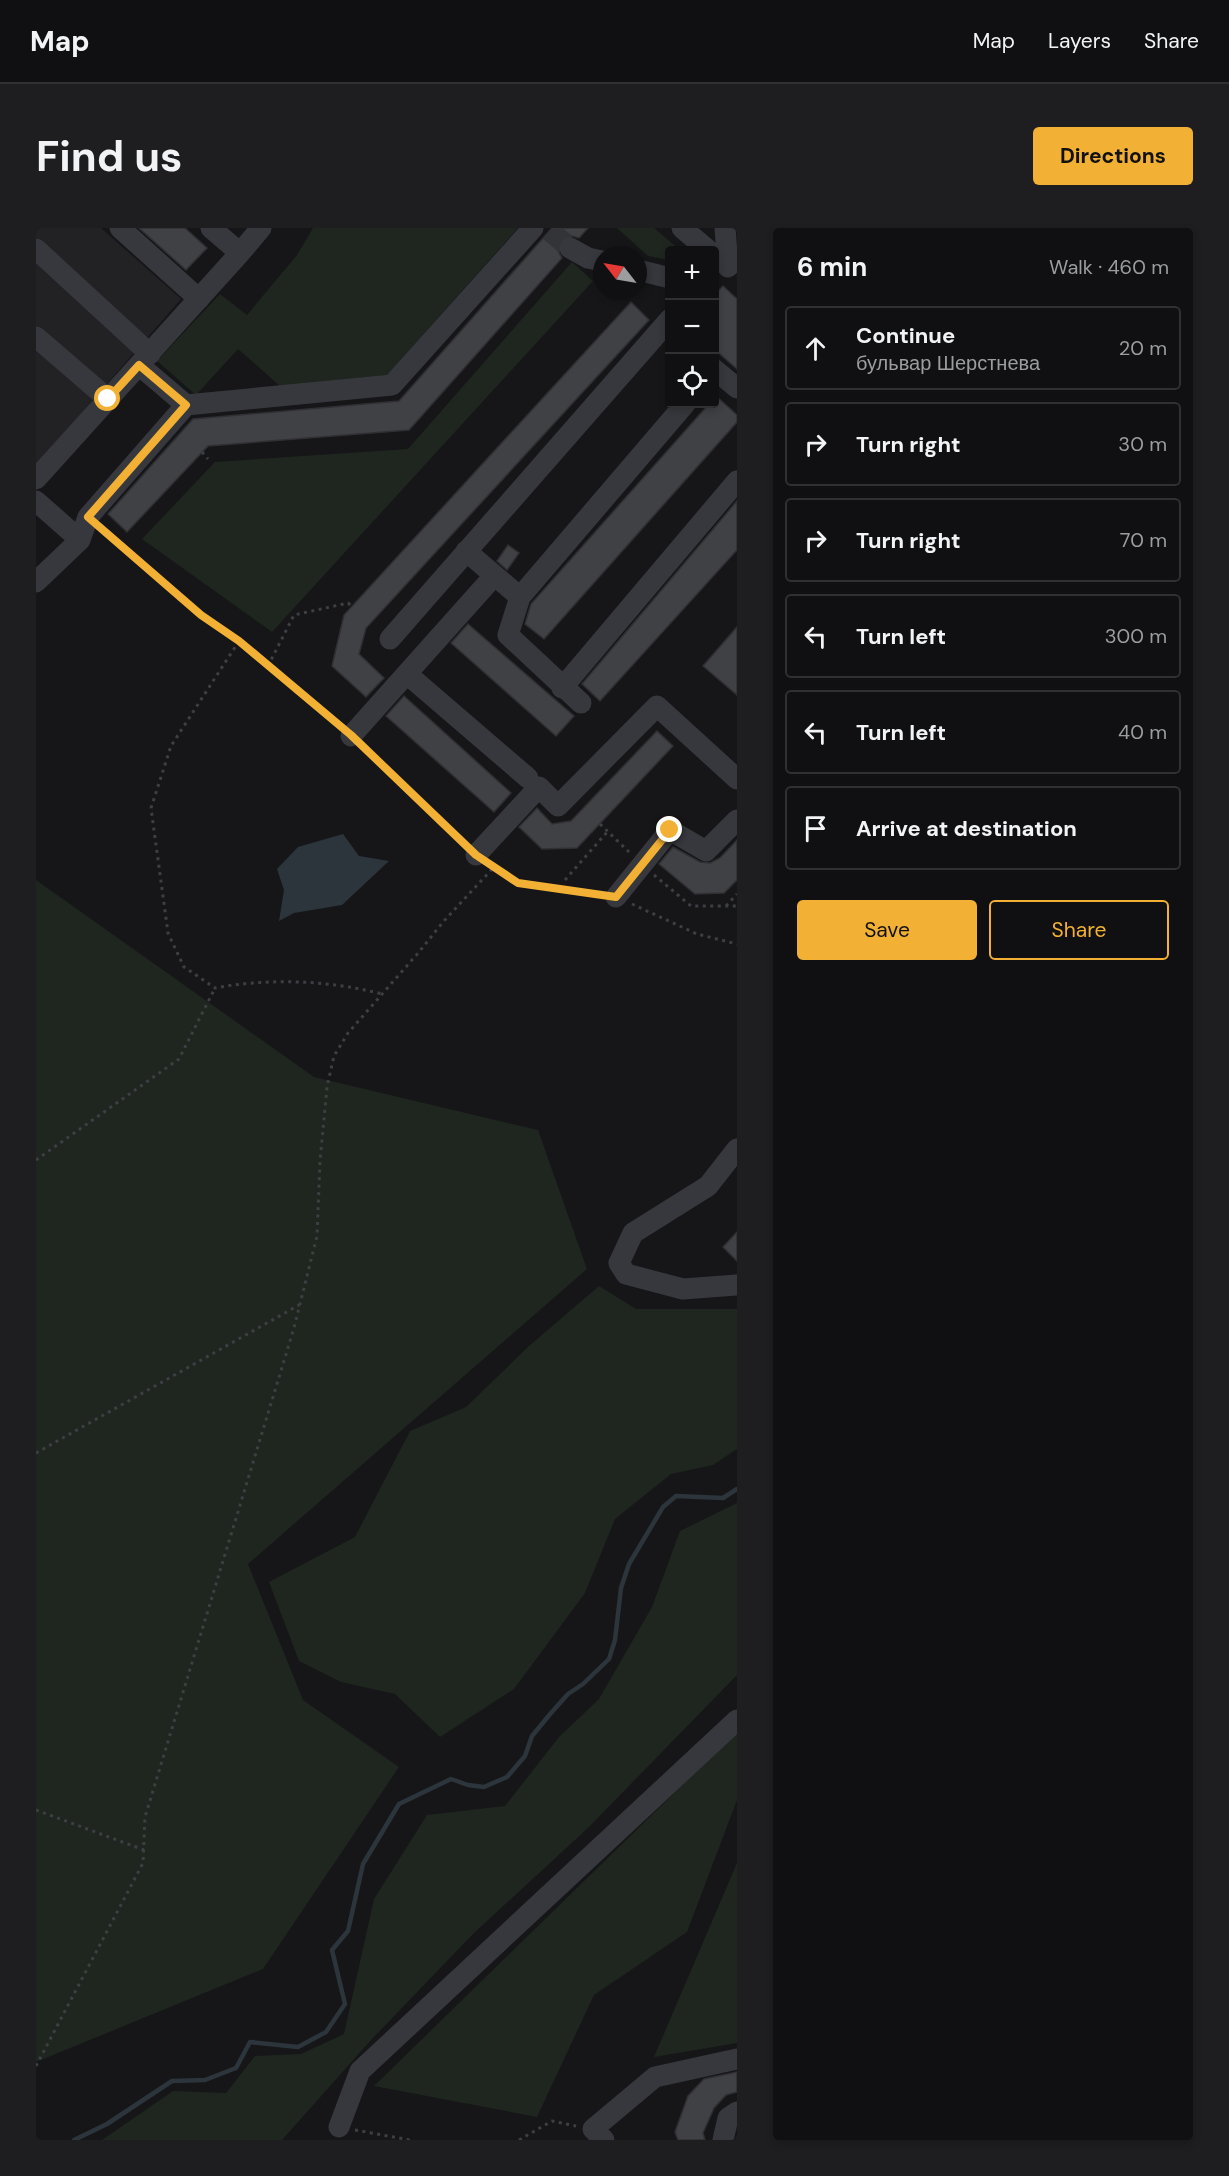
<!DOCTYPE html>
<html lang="en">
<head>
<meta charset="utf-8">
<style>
	:root { --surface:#101012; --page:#1e1e20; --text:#f1f3f6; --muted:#9c9d9f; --line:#303032; --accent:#f2b134 }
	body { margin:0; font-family:"DM Sans",sans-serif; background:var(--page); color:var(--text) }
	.controls { position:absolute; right:18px; top:18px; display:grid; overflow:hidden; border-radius:6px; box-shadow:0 3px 9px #0003 }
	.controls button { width:54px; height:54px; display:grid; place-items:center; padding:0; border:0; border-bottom:2px solid var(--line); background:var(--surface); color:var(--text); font:30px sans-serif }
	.compass { position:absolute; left:557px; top:18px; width:54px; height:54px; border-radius:50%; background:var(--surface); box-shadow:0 3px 9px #0003; rotate:301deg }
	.stop { position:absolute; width:18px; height:18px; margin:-14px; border:4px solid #f2b134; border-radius:50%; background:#fff }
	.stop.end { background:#f2b134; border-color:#fff; box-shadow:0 2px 6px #0008 }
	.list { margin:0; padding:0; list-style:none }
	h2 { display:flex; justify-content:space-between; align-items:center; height:78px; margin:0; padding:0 24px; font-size:26px }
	h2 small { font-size:20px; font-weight:400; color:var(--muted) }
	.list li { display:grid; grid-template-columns:39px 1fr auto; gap:18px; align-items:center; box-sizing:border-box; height:84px; margin:0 12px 12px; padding:0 12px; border:2px solid var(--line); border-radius:6px }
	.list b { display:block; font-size:22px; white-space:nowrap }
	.list p { margin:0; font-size:20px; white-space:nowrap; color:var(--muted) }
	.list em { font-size:20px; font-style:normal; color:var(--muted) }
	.actions { display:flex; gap:12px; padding:18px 24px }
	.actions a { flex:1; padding:14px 0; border:2px solid var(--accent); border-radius:6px; text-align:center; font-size:21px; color:var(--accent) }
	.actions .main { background:var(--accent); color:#111 }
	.icon { flex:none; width:33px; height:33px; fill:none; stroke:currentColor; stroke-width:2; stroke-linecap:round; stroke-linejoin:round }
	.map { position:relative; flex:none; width:701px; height:1912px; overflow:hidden; border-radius:6px }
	header { display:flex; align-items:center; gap:36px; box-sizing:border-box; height:84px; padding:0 30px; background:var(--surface); border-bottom:2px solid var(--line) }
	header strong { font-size:28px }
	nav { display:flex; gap:33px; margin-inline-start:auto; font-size:21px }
	.intro { display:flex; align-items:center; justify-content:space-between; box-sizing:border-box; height:144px; padding:0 36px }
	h1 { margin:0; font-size:42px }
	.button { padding:15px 27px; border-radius:6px; background:var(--accent); color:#111; font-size:21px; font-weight:700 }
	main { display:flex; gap:36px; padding:0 36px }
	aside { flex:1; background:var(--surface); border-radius:6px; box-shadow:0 3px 9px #0003 }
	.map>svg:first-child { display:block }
</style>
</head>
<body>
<header>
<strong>Map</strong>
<nav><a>Map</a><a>Layers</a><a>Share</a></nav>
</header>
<div class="intro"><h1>Find us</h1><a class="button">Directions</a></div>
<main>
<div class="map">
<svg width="701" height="1912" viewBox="0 0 701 1912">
	<rect width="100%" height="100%" fill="#161618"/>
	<path fill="#222225" d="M0 0H65L145 71 0 237Z"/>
	<path fill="#1e261f" d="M277 0H482L351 147 244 158 202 121 160 167 121 133 184 66 211 87 261 27Z
		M581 0H618L644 22H634L633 32 612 28Z
		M536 34 557 53 236 404 106 311 179 234 372 221Z
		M0 652 278 849 502 902 551 1041 212 1336 267 1472 363 1539 227 1741 0 1834Z
		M563 1058 600 1081H701V1221L677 1237 635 1246 579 1291 549 1365 478 1461 404 1509 359 1466 305 1454 263 1433 233 1354 319 1309 374 1203 430 1179 493 1118Z
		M701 1275V1447L553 1599 438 1705 335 1812 246 1912H66L137 1863 190 1865 219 1828 265 1826 308 1806 338 1671 391 1587 469 1578 523 1509 563 1471 616 1379 644 1303Z
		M701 1504V1572L651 1704 558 1767 501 1889 338 1858Z
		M701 1635V1815L618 1829Z"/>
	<path fill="#2c353c" d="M307 606 323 628 353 633 306 677 258 685 243 693 248 662 241 641 262 619Z"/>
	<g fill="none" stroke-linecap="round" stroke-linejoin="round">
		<path stroke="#2c353c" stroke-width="4.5" d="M38 1912 71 1896 136 1853 169 1852 200 1840 214 1814 262 1819 290 1804 309 1776 296 1722 312 1703 327 1636 363 1576 415 1551 432 1557 448 1559 471 1549 489 1528 496 1508 515 1485 532 1466 547 1456 573 1431 579 1412 585 1360 593 1336 627 1279 640 1268 687 1270 701 1261"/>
	</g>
	<path fill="#404145" stroke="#303034" stroke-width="1.5" d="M103 0H149L171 20 150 42Z
		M516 0H552L543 10 533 7 523 13 521 21 526 30 373 202 172 218 91 304 72 286 157 191 363 173Z
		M687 58 701 71V141L678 121V67Z
		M595 74 613 92 330 400 323 426 348 450 330 469 296 438 308 387Z
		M680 168 701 187V194L508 411 489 396 495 376 673 176H678Z
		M701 273V322L564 473 546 456Z
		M472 317 483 325 471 342 461 333Z
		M432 396 538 488 520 508 415 415Z
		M701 399V467L667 438Z
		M368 468 475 565 458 584 350 488Z
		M621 503 637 518 541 620 506 621 483 599 501 580 516 596 535 593Z
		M701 612V652L688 665 659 666 623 636 637 619 664 634 674 635 684 630Z
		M701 1004V1033L687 1019Z
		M701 1844V1864L690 1867 678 1880 667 1905 669 1912H642L639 1904 652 1868 668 1851Z"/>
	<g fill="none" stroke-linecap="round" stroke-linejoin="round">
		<path stroke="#333438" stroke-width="21" stroke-dasharray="21 10" stroke-linecap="butt" d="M514 3 534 20"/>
		<path stroke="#3d3f44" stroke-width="3" stroke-dasharray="3 4.5" stroke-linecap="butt" d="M166 224 172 231
			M67 302 165 387 203 413 302 496
			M203 413 135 518 115 580 132 705 148 739 179 760C233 750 292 752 346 766
			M232 438 258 387 312 375 317 379
			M327 519 428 616
			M564 596 593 624
			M457 639 482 655 564 667
			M618 647 655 678H701
			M529 652 572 603
			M596 676 661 706 701 716
			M690 678 701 666
			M0 932 143 831 179 760
			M0 1225 263 1077
			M0 1582 108 1622
			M0 1838 107 1635 109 1589 258 1100 281 1008 284 933 291 859 298 828 312 805 383 724 407 694 458 639
			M319 1902 374 1912
			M483 1912 516 1893 540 1898"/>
		<path stroke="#37383d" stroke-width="21" d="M84 0 163 71
			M175 0 204 25
			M646 0 672 22
			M689 0 692 39
			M534 20 552 30 566 33
			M0 21 114 126
			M602 42 634 50
			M0 109 72 171
			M103 137 150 177
			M678 141 701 160
			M0 251 204 25 225 0
			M0 273 44 312 52 289 150 177 356 157 497 0
			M430 323 484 369 472 407 545 475
			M0 354 44 312
			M484 369 649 176
			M354 411 634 91
			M371 446 492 550
			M526 460 701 253
			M315 508 458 348
			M440 627 503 559 522 578 621 478 701 551
			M580 669 634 602 670 623 701 592
			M701 921 672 958 597 1005 583 1035 590 1046 647 1061 701 1057
			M303 1899 324 1843 701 1492
			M568 1912 557 1901 619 1849 701 1831
			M687 1912 692 1890 701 1884"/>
	</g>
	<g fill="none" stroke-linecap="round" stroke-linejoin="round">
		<path stroke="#f2b134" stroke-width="8" d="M72 171 103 137 150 177 52 289 165 387 203 413 315 507 440 627 482 655 580 669 634 602"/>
	</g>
</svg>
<div class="controls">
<button>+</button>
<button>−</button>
<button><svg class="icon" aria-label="locate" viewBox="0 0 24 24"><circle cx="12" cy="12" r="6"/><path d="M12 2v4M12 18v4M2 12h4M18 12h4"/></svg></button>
</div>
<svg class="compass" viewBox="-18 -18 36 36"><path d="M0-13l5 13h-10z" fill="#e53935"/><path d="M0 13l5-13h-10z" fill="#9c9d9f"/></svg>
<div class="stop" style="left:72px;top:171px"></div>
<div class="stop end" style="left:634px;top:602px"></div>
</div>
<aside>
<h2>6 min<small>Walk · 460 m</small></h2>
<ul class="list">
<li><svg class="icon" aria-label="ahead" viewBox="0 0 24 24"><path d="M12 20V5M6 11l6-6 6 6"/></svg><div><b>Continue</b><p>бульвар Шерстнева</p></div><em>20 m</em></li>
<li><svg class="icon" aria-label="right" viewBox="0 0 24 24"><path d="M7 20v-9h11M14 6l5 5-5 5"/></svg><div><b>Turn right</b></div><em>30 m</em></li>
<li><svg class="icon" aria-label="right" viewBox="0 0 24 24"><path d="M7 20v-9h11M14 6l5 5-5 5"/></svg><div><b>Turn right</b></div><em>70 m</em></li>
<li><svg class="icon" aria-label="left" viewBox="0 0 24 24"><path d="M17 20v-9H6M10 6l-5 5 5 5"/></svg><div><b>Turn left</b></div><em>300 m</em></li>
<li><svg class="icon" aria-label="left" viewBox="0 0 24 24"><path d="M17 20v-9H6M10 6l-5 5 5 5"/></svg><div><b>Turn left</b></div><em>40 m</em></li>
<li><svg class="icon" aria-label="arrive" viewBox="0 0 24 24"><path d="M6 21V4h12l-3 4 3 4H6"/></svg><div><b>Arrive at destination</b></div></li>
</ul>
<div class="actions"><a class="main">Save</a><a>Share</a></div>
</aside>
</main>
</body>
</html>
